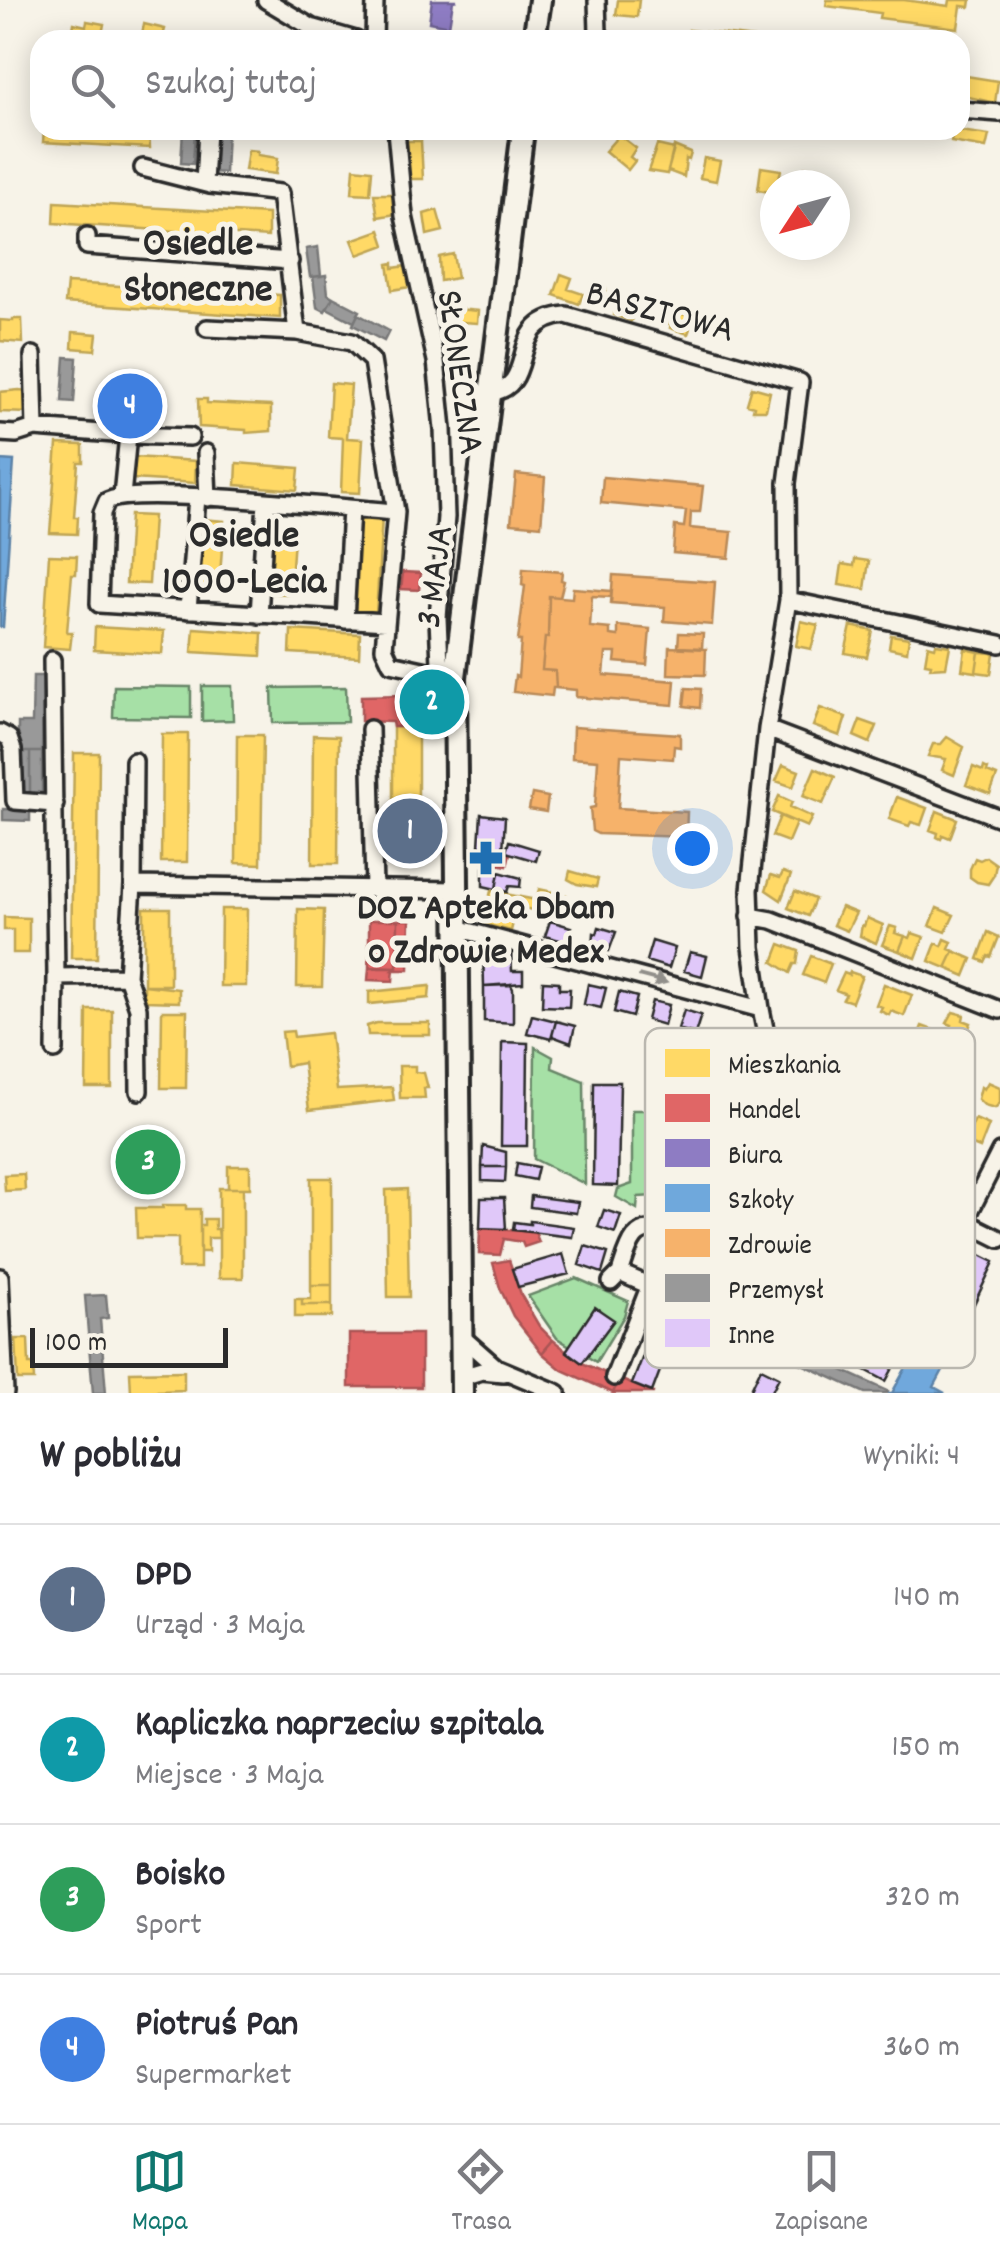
<!DOCTYPE html>
<html lang="pl">
<head>
<meta charset="utf-8">
<style>
	:root { --surface:#fff; --page:#f2f2f3; --text:#2b2b33; --muted:#7c7c81; --line:#e1e1e2; --accent:#0f766e }
	body { margin:0; font-family:Dekko,sans-serif; background:var(--page); color:var(--text) }
	.compass { position:absolute; left:760px; top:170px; width:90px; height:90px; border-radius:50%; background:var(--surface); box-shadow:0 5px 25px #0003; rotate:234deg }
	.scale { position:absolute; left:30px; bottom:25px; width:198px; box-sizing:border-box; padding-left:10px; border:5px solid #2b2b2b; border-top:0; font-size:28px; line-height:35px; white-space:nowrap; color:#2b2b2b; -webkit-text-stroke:8px #f7f3e8; paint-order:stroke }
	.you { position:absolute; left:692px; top:848px; width:35px; height:35px; margin:-25px; border:8px solid #fff; border-radius:50%; background:#1a73e8; box-shadow:0 0 0 15px #1a73e833 }
	.badge { display:grid; place-items:center; width:65px; height:65px; border-radius:50%; background:var(--accent); color:#fff; font-size:32px; font-weight:700 }
	.pin { position:absolute; translate:-50% -50%; border:5px solid #fff; box-shadow:0 2px 10px #0006 }
	.list { margin:0; padding:0; list-style:none }
	h2 { display:flex; justify-content:space-between; align-items:center; height:130px; margin:0; padding:0 40px; font-size:42px }
	h2 small { font-size:32px; font-weight:400; color:var(--muted) }
	.list li { display:grid; grid-template-columns:65px 1fr auto; gap:30px; align-items:center; box-sizing:border-box; height:150px; padding:0 40px; border-top:2px solid var(--line) }
	.list b { display:block; font-size:38px; white-space:nowrap }
	.list p { margin:0; font-size:32px; white-space:nowrap; color:var(--muted) }
	.list em { font-size:32px; font-style:normal; color:var(--muted) }
	.icon { flex:none; width:55px; height:55px; fill:none; stroke:currentColor; stroke-width:2; stroke-linecap:round; stroke-linejoin:round }
	.map { position:relative; flex:none; width:1000px; height:1393px; overflow:hidden }
	.search { position:absolute; background:var(--surface); box-shadow:0 5px 25px #0003; left:30px; right:30px; top:30px; height:110px; display:flex; align-items:center; gap:25px; box-sizing:border-box; padding:0 35px; border-radius:30px; color:var(--muted); font-size:38px }
	.sheet { height:730px; background:var(--surface) }
	nav { display:flex; justify-content:space-around; align-items:center; box-sizing:border-box; height:140px; border-top:2px solid var(--line); background:var(--surface); font-size:28px; color:var(--muted) }
	nav a { display:grid; justify-items:center; gap:5px }
	nav .on { color:var(--accent) }
	.map>svg:first-child { display:block }
</style>
</head>
<body>
<div class="map">
<svg width="1000" height="1393" viewBox="0 0 1000 1393">
	<rect width="100%" height="100%" fill="#f7f3e8"/>
	<filter id="ink" filterUnits="userSpaceOnUse"><feTurbulence type="fractalNoise" baseFrequency=".01" numOctaves="2"/><feDisplacementMap in="SourceGraphic" scale="20" xChannelSelector="R" yChannelSelector="G"/><feConvolveMatrix kernelMatrix="1 2 1 2 8 2 1 2 1" color-interpolation-filters="sRGB"/></filter>
	<g filter="url(#ink)">
		<path fill="#a6e0a6" stroke="#688668" stroke-width="2.5" d="M114 686 191 687V718L113 717Z
			M202 686H232L233 720 202 721Z
			M346 687 347 722 273 723 272 688Z
			M535 1047 553 1057 552 1068 584 1081 585 1184 534 1159Z
			M632 1110H668L669 1208H655L654 1196 638 1197 637 1209 616 1197 618 1189 632 1184Z
			M576 1278 628 1301 624 1316 596 1362 557 1338 528 1296Z"/>
		<path fill="#ffd966" stroke="#bfa554" stroke-width="2.5" d="M618 0H639L637 17 616 15Z
			M827 0H904L949 6 950 0H971L970 7 961 6 958 28 879 18 880 13 826 6Z
			M87 21 104 24 101 40 72 36 74 23 86 26Z
			M144 24 165 29 162 40H128L130 32 142 34Z
			M689 30 770 40H688Z
			M960 75 998 81 995 103 960 95Z
			M44 130H149L150 148 43 142Z
			M953 130 989 135 986 148 951 142Z
			M619 135 636 148 630 157 635 161 628 170 605 151Z
			M407 141H421L423 179H409Z
			M657 145 674 149 667 174 648 171Z
			M674 146 691 153 689 160 686 159 684 177 668 171Z
			M248 150 258 151V155L278 158 276 174 245 170Z
			M704 158 720 161 716 181 700 178Z
			M761 167 781 170 775 193 758 190Z
			M805 167 824 169 822 185H803Z
			M354 168 372 170 370 194 352 193Z
			M374 194H393L396 214 378 217Z
			M55 202 268 214V237L54 223Z
			M437 210 443 231 427 235 424 214Z
			M380 230 385 245 358 255 352 240Z
			M453 254 457 278 440 281 439 257Z
			M393 263V268L407 266 410 287 392 290 388 264Z
			M561 274 572 278 568 289 583 294 579 304 554 295Z
			M67 283 280 295V318L65 303Z
			M592 284 606 288 603 296 610 298 607 308 586 302Z
			M625 298 636 306 631 321 614 315 619 300 624 302Z
			M457 309 478 311 477 323 462 322V327L450 326Z
			M671 311 694 317 688 334 670 328 671 324 667 323Z
			M13 319H22L23 343 0 341V320L13 321Z
			M73 332 97 334 95 350 72 348Z
			M331 383 351 385 347 438 363 439 360 493 341 492 343 438 328 437Z
			M752 387 770 392 766 410H753L754 406 747 404Z
			M19 390 28 391 29 413 0 412V392Z
			M198 399H207V403L271 406V431L246 433V430L199 427Z
			M57 444 83 445V462H78L74 517H78L77 534 50 533Z
			M134 457 196 461 195 483 133 479Z
			M237 463 299 468 297 490 236 485Z
			M130 515 153 516 149 584 126 583Z
			M360 515 382 517 376 614 354 613Z
			M201 519 224 521 219 589 197 588Z
			M272 524 295 525 290 594 267 593Z
			M49 555 77 556 76 574H72L67 632H72L70 649 43 647Z
			M855 559 869 561 865 589 839 585 842 564 854 566Z
			M801 621 818 625 811 649 796 646Z
			M851 626 873 631 867 657 845 653Z
			M95 627 164 631 162 654 94 650Z
			M194 628 262 633 261 656 192 652Z
			M291 630 360 634 359 657 290 653Z
			M891 635 909 638 907 652 889 648Z
			M936 644 950 646 946 667 930 668 931 664 925 663 928 645 935 647Z
			M965 649 979 652 976 672 962 670Z
			M979 652 994 653 991 674 976 672Z
			M820 708 846 717 840 736 813 726Z
			M860 720 877 726 870 743 854 736Z
			M393 727H418V865H393Z
			M162 734H188L187 862H161Z
			M237 735H263L261 864 236 863Z
			M313 735 339 736 338 864H312Z
			M947 737 964 747 954 775 942 770 946 759 928 756 933 744H941Z
			M74 753H99L97 958H71Z
			M783 765 799 771 793 787 776 781Z
			M973 767 983 771 984 767 988 769 987 772 997 776 990 794 966 785Z
			M815 768 835 777 823 804 803 796Z
			M779 796 792 802 790 807 812 817 807 827 772 812Z
			M897 797 927 808 921 825 911 822 909 826 889 819Z
			M937 811 957 819 950 838 943 835 941 839 937 837 938 833 930 830Z
			M780 816 796 823 788 842 772 836Z
			M986 857 996 864 994 875 988 884 977 882 970 877V869L975 858 980 860Z
			M570 871 598 879 596 887 577 884 568 879Z
			M783 872 791 875 781 900 766 890 771 875 780 878Z
			M539 889 566 895 563 907 536 900Z
			M491 891 541 901 539 912 517 906 511 931 483 924Z
			M795 891 815 899 808 916 788 908Z
			M841 907 856 913 847 931 833 925Z
			M144 908H170V985H144Z
			M937 908 954 915 946 932 930 926Z
			M221 909H247L246 986H220Z
			M298 909 324 910 322 987H297Z
			M4 917 29 918V953H13V930H4Z
			M867 918 883 925 876 943 860 936 862 925 864 926Z
			M890 926 897 928 895 933 905 936 899 951 882 945Z
			M988 932 999 937 991 957 988 956 985 962 978 959Z
			M912 933 924 937 916 958 899 951 905 936 910 938Z
			M945 939 952 942 949 949 954 951 946 968 929 961 936 943 942 946Z
			M780 944 799 951 797 964H794L790 973 773 962Z
			M954 951 972 959 965 976 946 968Z
			M811 956 831 964 824 983 803 975Z
			M850 972 862 976 852 1002 843 999 846 994 836 990 844 973 849 975Z
			M884 984 912 995 904 1016 891 1011 889 1015 880 1011 882 1007 876 1005Z
			M144 985 179 989V1002L144 1001Z
			M430 986 429 998 369 1004V992Z
			M87 1010H112V1088H86Z
			M162 1011H187L186 1088H161Z
			M953 1012 964 1015 963 1020 971 1023 962 1045 947 1039 952 1025 947 1023Z
			M377 1023H430V1035H368L367 1026Z
			M922 1026 933 1030 923 1055 912 1051Z
			M293 1031 294 1037 330 1033 337 1090 392 1087 394 1100 309 1110 303 1063 286 1066 282 1032Z
			M399 1066H415V1072L424 1073 428 1088H424L425 1098H400Z
			M988 1082 1000 1087V1103L995 1108 984 1105 978 1099 981 1087 984 1089Z
			M975 1119 989 1125 980 1148 965 1142Z
			M228 1166H250V1188H228Z
			M24 1174 25 1190 5 1191 4 1175Z
			M311 1178H332V1285H311Z
			M219 1188H243V1278H219Z
			M407 1189 409 1297H388L386 1190Z
			M163 1205H186V1209H200V1268H178V1238H137L136 1208H163Z
			M204 1219H215V1229H218L219 1238H208V1252H200V1225H204Z
			M311 1285H332V1305H302V1299H311Z
			M295 1299H302V1305H332V1317H295Z
			M16 1339H28L29 1364H33L34 1380H18Z
			M184 1371V1390L131 1392 130 1372Z"/>
		<path fill="#e06666" stroke="#aa5454" stroke-width="2.5" d="M103 392 158 396 156 418 122 415 121 426 101 425Z
			M403 572 421 573 419 590 401 589Z
			M405 695 404 727H393L392 722 361 721V696Z
			M483 847 510 853 507 866 482 861Z
			M369 920H398L397 968 369 967Z
			M398 920H410L409 970H394L397 968Z
			M369 968H394L393 981 368 980Z
			M480 1228 535 1232 539 1242 524 1247 522 1242 504 1239 500 1255 479 1254Z
			M509 1260 522 1297 539 1326 553 1340 542 1353 513 1316 500 1288 493 1263Z
			M349 1334H421V1387H349Z
			M553 1340 582 1363 619 1379 613 1393 562 1370 542 1353Z
			M619 1379 654 1393H613Z"/>
		<path fill="#8e7cc3" stroke="#706495" stroke-width="2.5" d="M432 0H457L453 1 449 26 429 22Z"/>
		<path fill="#6fa8dc" stroke="#5b82a7" stroke-width="2.5" d="M0 460 14 461 3 627H0Z
			M936 1313 965 1329 934 1387 945 1393H887H892Z"/>
		<path fill="#f6b26b" stroke="#b98a58" stroke-width="2.5" d="M516 474 545 477 541 526 511 523Z
			M603 477 703 486 700 512H691L690 528 732 532 729 558 673 553 675 526 684 527 686 511 601 503Z
			M523 569 562 572 561 580 564 581 560 597 549 596 548 637H545L542 670 555 671 556 688H553L552 696 513 692 515 676 518 677 521 641H518L525 586 522 585Z
			M613 575 715 582 712 625 664 621 665 607 611 603Z
			M573 588 611 591V597L592 596 590 627 610 629V635L618 636V626L650 629 647 665 615 662 616 653H606L604 675 675 681 673 705 576 697V690L556 688 555 671 542 670 545 637H548L549 596 572 598Z
			M679 633 703 634 702 648 678 647Z
			M669 647 706 649 705 675 668 674Z
			M686 688 701 689 700 708 684 706Z
			M573 727 680 734V747L674 746 673 759 621 755 618 808 687 812 686 837 598 834 592 831 590 808 595 807 598 760 572 758Z
			M532 794 548 797 546 812 529 809Z"/>
		<path fill="#999" stroke="#787878" stroke-width="2.5" d="M183 130H195L193 164 181 163Z
			M215 130H227L225 173 213 172Z
			M318 247 321 276 310 277 306 249Z
			M326 275 328 294 333 297 325 311 317 307 313 277Z
			M333 297 360 311 354 322 327 308Z
			M358 314 389 331 384 341 353 325Z
			M65 357 77 358 74 402 62 401Z
			M33 676H43L42 752H18V723H32Z
			M18 752H30V794H17Z
			M30 752H42V794H30Z
			M3 809 30 810V821L3 820Z
			M106 1295 108 1318 100 1319 106 1393H93L85 1296Z
			M761 1333 888 1391 887 1393H865L756 1343Z"/>
		<path fill="#e0c8f9" stroke="#2b2b2b" stroke-width="2.5" d="M481 814 505 817 503 851 479 846Z
			M509 841 539 850 536 861 506 852Z
			M483 868 499 872 496 889 483 886Z
			M499 872 521 878 520 887 509 886 507 892 496 889Z
			M550 921 571 927 567 942 545 936Z
			M599 927 616 932 609 951 593 946 594 933 597 934Z
			M652 941 675 948 669 968 646 961Z
			M511 948 512 971H523V983L484 986 483 949Z
			M690 952 707 956 702 976 684 971Z
			M543 981 559 982V989H570L569 1007 542 1006Z
			M588 984 606 988 601 1008 584 1004Z
			M511 985 513 989V1023L484 1021V986Z
			M619 992 637 997 632 1017 614 1012Z
			M652 1001 669 1005 664 1025 647 1020Z
			M684 1010 701 1015 695 1034 678 1029Z
			M532 1015 556 1021 551 1039 527 1033Z
			M556 1021 575 1026 571 1043 552 1036Z
			M502 1042 528 1043 527 1146H501Z
			M594 1082H620L618 1186 593 1185Z
			M483 1146 506 1152V1167H482Z
			M517 1163 538 1167 535 1180 515 1176Z
			M482 1167H506L505 1182 482 1181Z
			M531 1196 578 1202 576 1213 530 1207Z
			M481 1198H504L506 1229 480 1228Z
			M604 1210 621 1215 615 1233 598 1227Z
			M902 1216 994 1262 973 1306 877 1258Z
			M530 1221 574 1227 572 1237 513 1230 514 1222 530 1224Z
			M585 1246 608 1253 602 1273 579 1265Z
			M563 1254 569 1274 518 1287 512 1269Z
			M673 1279 692 1286 652 1392 632 1384Z
			M595 1307 614 1320 582 1363 566 1351Z
			M834 1318 900 1355 886 1381 819 1345Z
			M761 1368 779 1377 771 1393H749Z"/>
		<g fill="none" stroke-linecap="round" stroke-linejoin="round">
			<g stroke="#2b2b2b" stroke-width="22">
				<path id="minor" d="M266 0 311 27 356 40
					M597 0 598 33 604 40
					M374 40 375 0
					M960 110 1000 113
					M396 130 404 216 436 361 443 429 446 517 438 618 440 664 452 675
					M143 168 210 185 280 193 297 332 352 342 372 361 396 512 384 648 391 663 455 677
					M204 183 207 130
					M87 236V246L290 261
					M207 328 297 332
					M33 355 35 428
					M489 393C541 387 503 321 566 315L800 382 787 483 788 600 767 729 750 890 752 947 761 1009 785 1128 797 1137 1000 1239
					M0 433 16 434 35 428 128 435 122 496
					M128 435 190 437
					M206 453 208 498
					M788 600 1000 644
					M188 610 197 497
					M259 615 266 502
					M345 620 351 509
					M386 622 99 604 102 513 107 501C134 485 350 509 396 512
					M52 660 56 977 127 976
					M370 729 374 888
					M767 729 1000 818
					M0 733 9 738 13 750 15 801 55 804
					M133 885 134 761
					M750 916 772 920 1000 1010
					M457 928 761 1009
					M55 1050 56 977
					M139 1091 138 1008 127 976 133 885 457 890
					M965 1221 1000 1152
					M620 1273C627 1254 632 1222 658 1232L664 1249
					M0 1277 5 1393
					M611 1282 620 1273 648 1285
					M462 1337 496 1367 558 1393
					M462 1377 482 1371 503 1373
					M614 1377 664 1249 707 1266"/>
			</g>
			<g stroke="#2b2b2b" stroke-width="28">
				<path id="tertiary" d="M534 40 540 0
					M462 1393 455 677 523 130"/>
			</g>
			<use href="#minor" stroke="#f7f3e8" stroke-width="15"/>
			<use href="#tertiary" stroke="#f7f3e8" stroke-width="20"/>
		</g>
		<defs><path id="oneway-solid" d="M-6-.8H1V-3.2L6.5 0L1 3.2V.8H-6Z" transform="scale(2.5)"/></defs>
		<use fill="#918f8a" href="#oneway-solid" transform="translate(653 979) rotate(15)"/>
	</g>
	<defs>
		<g id="pharmacy-bare" transform="scale(2.7)"><path d="M-2-6h4v4h4v4h-4v4h-4v-4h-4v-4h4Z" fill="#1f6fb2" stroke="#f7f3e8" stroke-width="2.5" paint-order="stroke"/></g>
	</defs>
	<g fill-rule="evenodd">
		<use href="#pharmacy-bare" x="486" y="858"/>
	</g>
	<g text-anchor="middle" stroke-width="10" stroke-linejoin="round" paint-order="stroke">
		<g font-size="38" fill="#2b2b2b" stroke="#f7f3e8">
			<text transform="translate(661 309) rotate(15)" y="13">BASZTOWA</text>
			<text transform="translate(463 372) rotate(82)" y="13">SŁONECZNA</text>
			<text transform="translate(432 576) rotate(-83)" y="13">3 MAJA</text>
		</g>
		<g font-size="38" font-weight="bold" fill="#2b2b2b" stroke="#f7f3e8">
			<text x="486" y="918">DOZ Apteka Dbam<tspan x="486" dy="44">o Zdrowie Medex</tspan></text>
		</g>
		<g font-size="40" font-weight="bold" fill="#2b2b2b" stroke="#f7f3e8">
			<text x="198" y="254">Osiedle<tspan x="198" dy="46">Słoneczne</tspan></text>
			<text x="244" y="546">Osiedle<tspan x="244" dy="46">1000-Lecia</tspan></text>
		</g>
	</g>
	<rect x="645" y="1028" width="330" height="340" rx="15" fill="#f7f3e8" stroke="#bab7af" stroke-width="2.5"/>
	<rect x="665" y="1049" width="45" height="28" fill="#ffd966"/>
	<rect x="665" y="1094" width="45" height="28" fill="#e06666"/>
	<rect x="665" y="1139" width="45" height="28" fill="#8e7cc3"/>
	<rect x="665" y="1184" width="45" height="28" fill="#6fa8dc"/>
	<rect x="665" y="1229" width="45" height="28" fill="#f6b26b"/>
	<rect x="665" y="1274" width="45" height="28" fill="#999"/>
	<rect x="665" y="1319" width="45" height="28" fill="#e0c8f9"/>
	<g font-size="28" fill="#2b2b2b">
		<text x="728" y="1073">Mieszkania</text>
		<text x="728" y="1118">Handel</text>
		<text x="728" y="1163">Biura</text>
		<text x="728" y="1208">Szkoły</text>
		<text x="728" y="1253">Zdrowie</text>
		<text x="728" y="1298">Przemysł</text>
		<text x="728" y="1343">Inne</text>
	</g>
</svg>
<svg class="compass" viewBox="-18 -18 36 36"><path d="M0-13l5 13h-10z" fill="#e53935"/><path d="M0 13l5-13h-10z" fill="#7c7c81"/></svg>
<div class="scale">100 m</div>
<div class="you"></div>
<div class="pin badge" style="left:410px;top:831px;background:#5c6f8a">1</div>
<div class="pin badge" style="left:432px;top:702px;background:#0f9aa8">2</div>
<div class="pin badge" style="left:148px;top:1162px;background:#2e9e5b">3</div>
<div class="pin badge" style="left:130px;top:406px;background:#3f7fe0">4</div>
<div class="search"><svg class="icon" aria-label="search" viewBox="0 0 24 24"><circle cx="10" cy="10" r="6"/><path d="M15 15l6 6"/></svg>Szukaj tutaj</div>
</div>
<section class="sheet">
<h2>W pobliżu<small>Wyniki: 4</small></h2>
<ul class="list">
<li><span class="badge" style="background:#5c6f8a">1</span><div><b>DPD</b><p>Urząd · 3 Maja</p></div><em>140 m</em></li>
<li><span class="badge" style="background:#0f9aa8">2</span><div><b>Kapliczka naprzeciw szpitala</b><p>Miejsce · 3 Maja</p></div><em>150 m</em></li>
<li><span class="badge" style="background:#2e9e5b">3</span><div><b>Boisko</b><p>Sport</p></div><em>320 m</em></li>
<li><span class="badge" style="background:#3f7fe0">4</span><div><b>Piotruś Pan</b><p>Supermarket</p></div><em>360 m</em></li>
</ul>
</section>
<nav>
<a class="on"><svg class="icon" aria-label="map" viewBox="0 0 24 24"><path d="M3 6l6-2 6 2 6-2v14l-6 2-6-2-6 2zM9 4v14M15 6v14"/></svg>Mapa</a>
<a><svg class="icon" aria-label="directions" viewBox="0 0 24 24"><path d="M12 3l9 9-9 9-9-9zM9 14v-3h6M13 9l2 2-2 2"/></svg>Trasa</a>
<a><svg class="icon" aria-label="saved" viewBox="0 0 24 24"><path d="M7 4h10v16l-5-4-5 4z"/></svg>Zapisane</a>
</nav>
</body>
</html>
